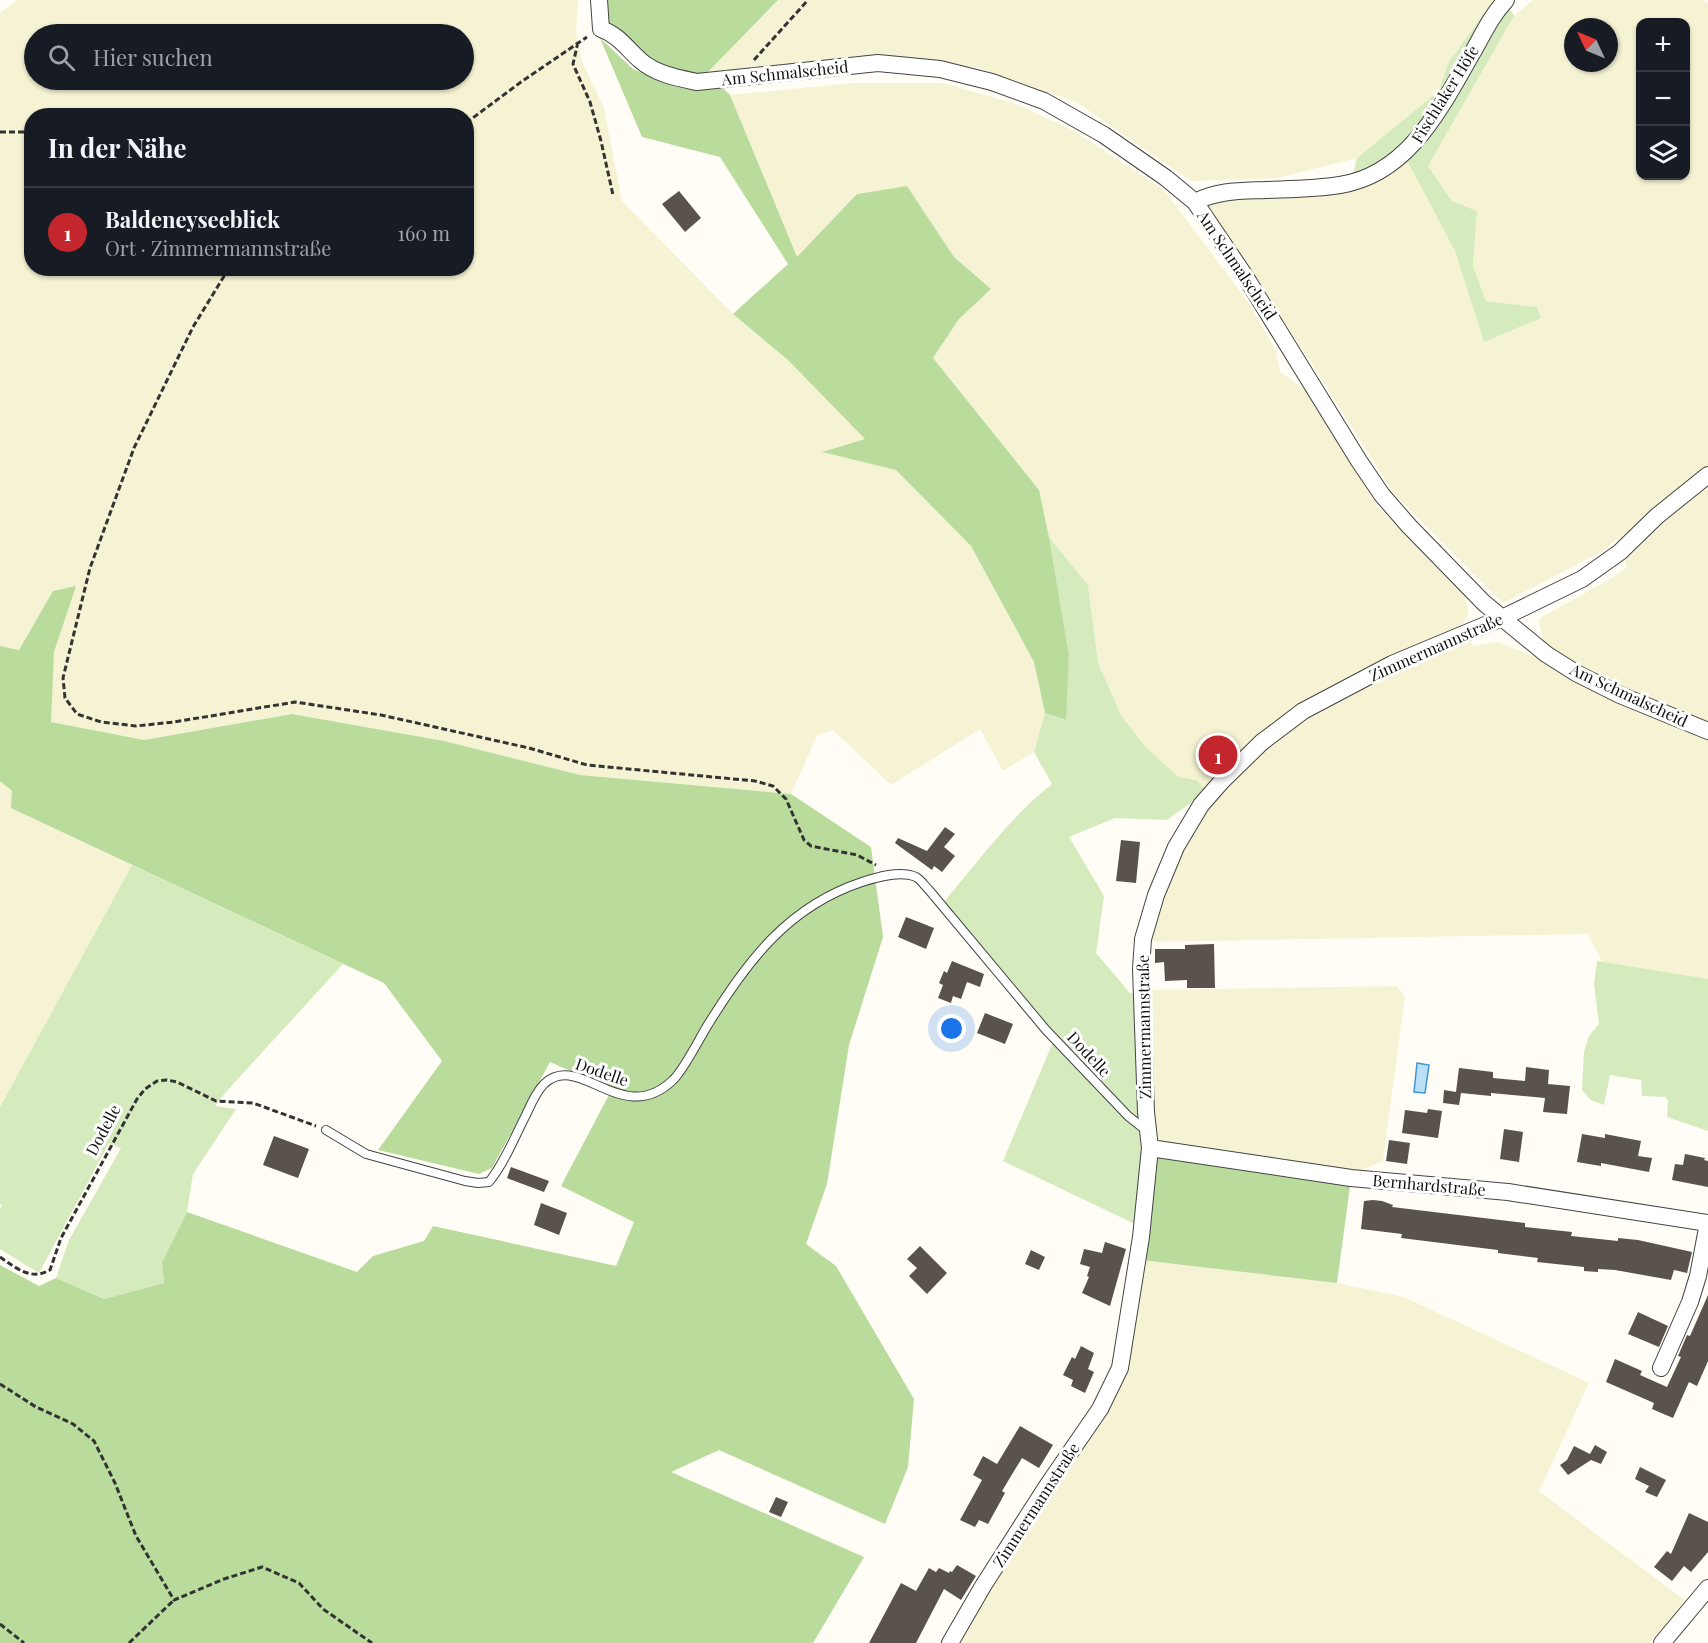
<!DOCTYPE html>
<html lang="de">
<head>
<meta charset="utf-8">
<style>
	:root { --surface:#171b24; --page:#20242c; --text:#f1f3f6; --muted:#9ea1a6; --line:#363941; --accent:#c4262e }
	body { margin:0; font-family:"Playfair Display",serif; background:var(--page); color:var(--text) }
	.controls { position:absolute; right:18px; top:18px; display:grid; overflow:hidden; border-radius:12px; box-shadow:0 2px 4px #0004 }
	.controls button { width:54px; height:54px; display:grid; place-items:center; padding:0; border:0; border-bottom:2px solid var(--line); background:var(--surface); color:var(--text); font:30px sans-serif }
	.compass { position:absolute; left:1564px; top:18px; width:54px; height:54px; border-radius:50%; background:var(--surface); box-shadow:0 2px 4px #0004; rotate:314deg }
	.you { position:absolute; left:952px; top:1029px; width:21px; height:21px; margin:-15px; border:4px solid #fff; border-radius:50%; background:#1a73e8; box-shadow:0 0 0 9px #1a73e833 }
	.badge { display:grid; place-items:center; width:39px; height:39px; border-radius:50%; background:var(--accent); color:#fff; font-size:20px; font-weight:700 }
	.pin { position:absolute; translate:-50% -50%; border:3px solid #fff; box-shadow:0 2px 6px #0006 }
	.list { margin:0; padding:0; list-style:none }
	h2 { display:flex; justify-content:space-between; align-items:center; height:78px; margin:0; padding:0 24px; font-size:26px }
	h2 small { font-size:20px; font-weight:400; color:var(--muted) }
	.list li { display:grid; grid-template-columns:39px 1fr auto; gap:18px; align-items:center; box-sizing:border-box; height:90px; padding:0 24px; border-top:2px solid var(--line) }
	.list b { display:block; font-size:22px; white-space:nowrap }
	.list p { margin:0; font-size:20px; white-space:nowrap; color:var(--muted) }
	.list em { font-size:20px; font-style:normal; color:var(--muted) }
	.icon { flex:none; width:33px; height:33px; fill:none; stroke:currentColor; stroke-width:2; stroke-linecap:round; stroke-linejoin:round }
	.map { position:relative; flex:none; width:1708px; height:1643px; overflow:hidden }
	.search { position:absolute; background:var(--surface); box-shadow:0 2px 4px #0004; left:24px; top:24px; width:450px; height:66px; display:flex; align-items:center; gap:15px; box-sizing:border-box; padding:0 21px; border-radius:33px; color:var(--muted); font-size:22px }
	.panel { position:absolute; background:var(--surface); box-shadow:0 2px 4px #0004; left:24px; top:108px; width:450px; height:168px; border-radius:24px }
	.map>svg:first-child { display:block }
</style>
</head>
<body>
<div class="map">
<svg width="1708" height="1643" viewBox="0 0 1708 1643">
	<rect width="100%" height="100%" fill="#fffdf5"/>
	<path fill="#f6f3d4" fill-rule="evenodd" d="M17 0H578L576 33 582 61 604 108 622 201 733 314 789 361 866 439 823 452 896 470 971 546 1034 662 1045 713 1034 752 1003 771 980 729 891 785 833 730 817 736 791 794 580 775 444 741 292 714 144 740 50 722 54 652 75 587 53 591 19 650 0 646V13ZM34 34H464V80H34ZM32 116H466V268H32Z
		M778 0H1494L1448 63 1439 91 1357 158 1278 178 1191 181 1076 102 979 68 890 56 704 76Z
		M1533 0H1703L1708 3V999L1604 965 1588 934 1145 942 1159 896 1202 807 1196 780 1178 778 1146 747 1122 717 1098 663 1088 585 1049 537 1039 490 933 358 959 319 991 289 954 257 907 186 857 194 797 258 730 95 853 83H943L1016 104 1074 131 1164 190 1249 303 1276 351 1280 372 1306 390 1378 507 1465 595 1469 612 1462 625 1473 646 1498 642 1533 656 1543 638 1539 623 1540 618 1612 578 1627 567 1617 539 1601 552 1503 603 1394 494 1310 361 1207 206 1217 199 1349 193 1394 172 1408 161 1455 251 1484 342 1540 318 1536 307 1486 301 1473 266 1477 211 1452 201 1428 166 1514 16ZM1640 22H1686V176H1640ZM1573 27H1609V63H1573Z
		M0 781 12 791V808L132 865 0 1107Z
		M1397 986 1405 996 1383 1161 1352 1174 1155 1145 1143 990Z
		M1141 1260 1337 1283 1404 1297 1589 1383 1539 1491 1686 1601 1650 1643H960L956 1638 1103 1412Z"/>
	<path fill="#d5ebbd" d="M1494 0H1505L1514 16 1428 166 1452 201 1477 211 1473 266 1486 301 1537 307 1541 318 1484 342 1455 251 1408 162 1394 172 1349 193 1357 158 1439 91 1448 63Z
		M1049 537 1088 585 1098 663 1122 717 1146 747 1178 777 1196 780 1207 791 1167 820 1115 818 1069 837 1104 896 1096 953 1130 993 1140 995 1145 1116 1139 1226 1003 1161 1053 1042 943 903C977 863 1010 817 1052 784L1034 752 1045 713 1065 720 1069 655Z
		M132 865 343 964 225 1093 215 1106 236 1109 193 1174 187 1212 162 1262 164 1283 104 1299 56 1278 69 1240 121 1148 109 1143 39 1273 0 1249V1209L2 1205 0 1204V1107Z
		M1597 961 1708 979V1131L1667 1117 1668 1101 1666 1097 1642 1096 1641 1080 1610 1075 1604 1105 1591 1100 1582 1090 1584 1052 1589 1036 1599 1024 1594 984Z"/>
	<path fill="#b9dc9c" d="M607 0H778L704 76C685 74 661 69 645 57 630 46 624 30 606 24Z
		M600 38 633 69 677 87 721 86 730 95 797 257 857 194 907 186 954 257 991 289 959 319 933 358 1039 490 1049 537 1069 655 1066 720 1045 713 1034 662 971 546 896 470 822 452 865 439 789 361 733 314 788 264 720 157 642 137Z
		M76 586 54 652 51 722 144 740 292 714 444 741 580 775 791 794 871 847 883 937 849 1045 827 1184 806 1244 836 1266 914 1399 908 1467 885 1524 719 1450 671 1472 864 1557 813 1643H0V1265L39 1286 56 1278 104 1299 164 1283 162 1262 187 1212 357 1272 373 1256 424 1241 433 1226 616 1266 634 1222 561 1186 612 1089 550 1062 492 1168 479 1174 378 1150 442 1061 384 983 11 808 12 791 0 781V646L19 650 53 591Z
		M1154 1150 1351 1179 1337 1283 1141 1260Z"/>
	<path fill="#b9e0f7" stroke="#3f96cf" stroke-width="1.5" d="M1417 1063 1429 1065 1425 1093 1414 1092Z"/>
	<path fill="#5a524d" d="M679 191 701 218 685 232 662 204Z
		M945 827 955 834 944 847 955 856 942 872 934 866 932 870 895 843 898 838 927 851Z
		M1121 840 1140 842 1136 883 1116 881Z
		M906 917 934 928 926 949 898 937Z
		M1214 944 1215 988H1187V980L1165 981 1164 962 1155 963V949H1185V945Z
		M952 961 984 974 980 987 967 982 961 999 953 996 951 1003 938 998 943 985 939 983 944 971 947 973Z
		M985 1013 1013 1024 1005 1044 977 1033Z
		M1526 1067 1549 1070 1548 1084 1570 1086 1567 1114 1543 1112 1545 1098 1491 1093V1096L1461 1093 1459 1105 1443 1103 1444 1090 1456 1092 1459 1068 1493 1072V1078L1525 1081Z
		M1428 1109 1442 1111 1438 1138 1402 1133 1405 1110 1427 1113Z
		M1504 1129 1523 1132 1519 1162 1500 1159Z
		M1582 1134 1605 1138V1134L1641 1141 1638 1156 1652 1158 1649 1172 1601 1163V1166L1577 1162Z
		M274 1136 309 1149 298 1178 263 1165Z
		M1389 1140 1410 1143 1407 1164 1386 1161Z
		M1685 1154 1705 1158 1704 1160 1708 1161V1187L1672 1180 1675 1164 1683 1165Z
		M511 1167 549 1181 544 1192 507 1178Z
		M1373 1200 1382 1201 1393 1205 1392 1207 1525 1223V1227L1572 1232 1571 1236 1618 1241V1238L1638 1240 1692 1252 1687 1273 1674 1270 1671 1280 1615 1270 1598 1269V1272L1584 1271V1267L1537 1262 1538 1258 1498 1253V1250L1401 1238 1402 1234 1361 1229 1364 1201Z
		M541 1203 567 1213 559 1235 534 1225Z
		M1105 1242 1126 1249 1110 1306 1082 1293 1089 1277 1087 1276 1090 1267 1080 1264 1084 1249 1102 1253Z
		M920 1246 947 1273 927 1294 909 1276 917 1268 907 1259Z
		M1031 1250 1045 1257 1039 1270 1025 1264Z
		M1708 1295V1361L1697 1386 1689 1382 1673 1418 1652 1409 1654 1403 1606 1382 1615 1359 1642 1371 1640 1375 1667 1387 1681 1357 1678 1356 1687 1335 1690 1336Z
		M1638 1312 1668 1326 1659 1347 1628 1334Z
		M1081 1346 1094 1353 1088 1369 1094 1372 1085 1393 1071 1386 1073 1380 1063 1375 1072 1357 1075 1359Z
		M1020 1426 1053 1445 1039 1468 1022 1458 1002 1491 1005 1493 988 1524 979 1520 975 1527 960 1520 982 1480 973 1475 983 1456 997 1464Z
		M1595 1445 1607 1452 1601 1464 1591 1460 1568 1475 1560 1465 1567 1460 1574 1446 1590 1454Z
		M1640 1467 1666 1480 1657 1497 1645 1492 1649 1486 1635 1479Z
		M776 1497 788 1502 781 1517 769 1512Z
		M1689 1513 1708 1522V1552L1691 1572 1684 1566 1672 1581 1654 1567 1667 1551 1671 1554Z
		M957 1565 976 1576 961 1600 944 1589 916 1643H869L901 1583 916 1591 929 1568 936 1572 939 1568 949 1573 950 1571 952 1572Z"/>
	<g fill="none" stroke-linecap="round" stroke-linejoin="round">
		<g stroke="#444" stroke-width="10">
			<path id="lane" d="M326 1130 366 1154 465 1181 478 1183 489 1182C505 1162 514 1138 526 1115 531 1104 536 1092 544 1084 579 1050 622 1129 673 1080 684 1070 700 1037 709 1023 748 960 789 906 862 882 877 877 900 870 916 877 920 879 925 886 929 890L1046 1030 1128 1116 1147 1131"/>
		</g>
		<g stroke="#444" stroke-width="18">
			<path id="street" d="M599 0 601 29C619 35 627 49 641 61 656 74 678 78 697 82L878 63 940 69 992 82 1044 101 1104 135 1166 178 1195 202 1245 276 1359 461 1382 495 1409 526 1484 603 1546 654 1576 673 1620 695 1708 731
				M1195 202C1218 190 1241 191 1266 190 1291 189 1315 189 1340 185 1410 174 1442 105 1474 50 1484 32 1492 15 1506 0
				M1150 1148 1351 1178 1508 1192 1708 1223
				M1661 1368 1690 1302 1698 1276 1708 1223
				M950 1643 983 1586 1047 1486 1100 1409 1120 1368 1141 1237 1150 1148 1146 1112 1141 969 1143 939 1156 895 1176 847 1201 805 1222 781 1262 742 1303 711 1392 664 1502 618 1582 579 1620 552 1657 516 1708 475
				M1662 1643 1708 1588"/>
		</g>
		<path stroke="#333" stroke-width="3" stroke-dasharray="6 3" stroke-linecap="butt" d="M578 42 573 64 590 102 601 141 613 195
			M754 60 808 0
			M466 123 521 82 587 37
			M0 132H32
			M229 268 193 327 134 448 90 568 63 678 65 698 77 714 101 722 136 726 174 722 295 702 381 715 529 748 587 765 755 781 773 786 786 799 804 840 811 846 857 855 876 865
			M0 1257C16 1268 31 1281 50 1270L61 1238 137 1099 145 1089 157 1081 167 1080 177 1082 216 1101 253 1103 316 1126
			M0 1384 36 1407 73 1424 94 1441 115 1483 136 1536 174 1600 224 1579 262 1567 299 1583 323 1609 372 1643
			M0 1624 24 1643
			M129 1643 174 1600"/>
		<use href="#lane" stroke="#fff" stroke-width="8"/>
		<use href="#street" stroke="#fff" stroke-width="16"/>
	</g>
	<g text-anchor="middle" stroke-width="6" stroke-linejoin="round" paint-order="stroke">
		<g font-size="16" fill="#111" stroke="#fff">
			<text transform="translate(785 73) rotate(-6)" y="6">Am Schmalscheid</text>
			<text transform="translate(1445 94) rotate(-58)" y="6">Fischlaker Höfe</text>
			<text transform="translate(1237 265) rotate(56)" y="6">Am Schmalscheid</text>
			<text transform="translate(1436 647) rotate(-24)" y="6">Zimmermannstraße</text>
			<text transform="translate(1629 695) rotate(25)" y="6">Am Schmalscheid</text>
			<text transform="translate(1144 1027) rotate(-91)" y="6">Zimmermannstraße</text>
			<text transform="translate(1089 1054) rotate(47)" y="6">Dodelle</text>
			<text transform="translate(602 1072) rotate(19)" y="6">Dodelle</text>
			<text transform="translate(103 1130) rotate(-62)" y="6">Dodelle</text>
			<text transform="translate(1429 1185) rotate(5)" y="6">Bernhardstraße</text>
			<text transform="translate(1036 1505) rotate(-57)" y="6">Zimmermannstraße</text>
		</g>
	</g>
</svg>
<div class="controls">
<button>+</button>
<button>−</button>
<button><svg class="icon" aria-label="layers" viewBox="0 0 24 24"><path d="M12 4l9 5-9 5-9-5zM3 14l9 5 9-5"/></svg></button>
</div>
<svg class="compass" viewBox="-18 -18 36 36"><path d="M0-13l5 13h-10z" fill="#e53935"/><path d="M0 13l5-13h-10z" fill="#9ea1a6"/></svg>
<div class="you"></div>
<div class="pin badge" style="left:1218px;top:755px">1</div>
<div class="search"><svg class="icon" aria-label="search" viewBox="0 0 24 24"><circle cx="10" cy="10" r="6"/><path d="M15 15l6 6"/></svg>Hier suchen</div>
<section class="panel">
<h2>In der Nähe<small></small></h2>
<ul class="list">
<li><span class="badge">1</span><div><b>Baldeneyseeblick</b><p>Ort · Zimmermannstraße</p></div><em>160 m</em></li>
</ul>
</section>
</div>
</body>
</html>
